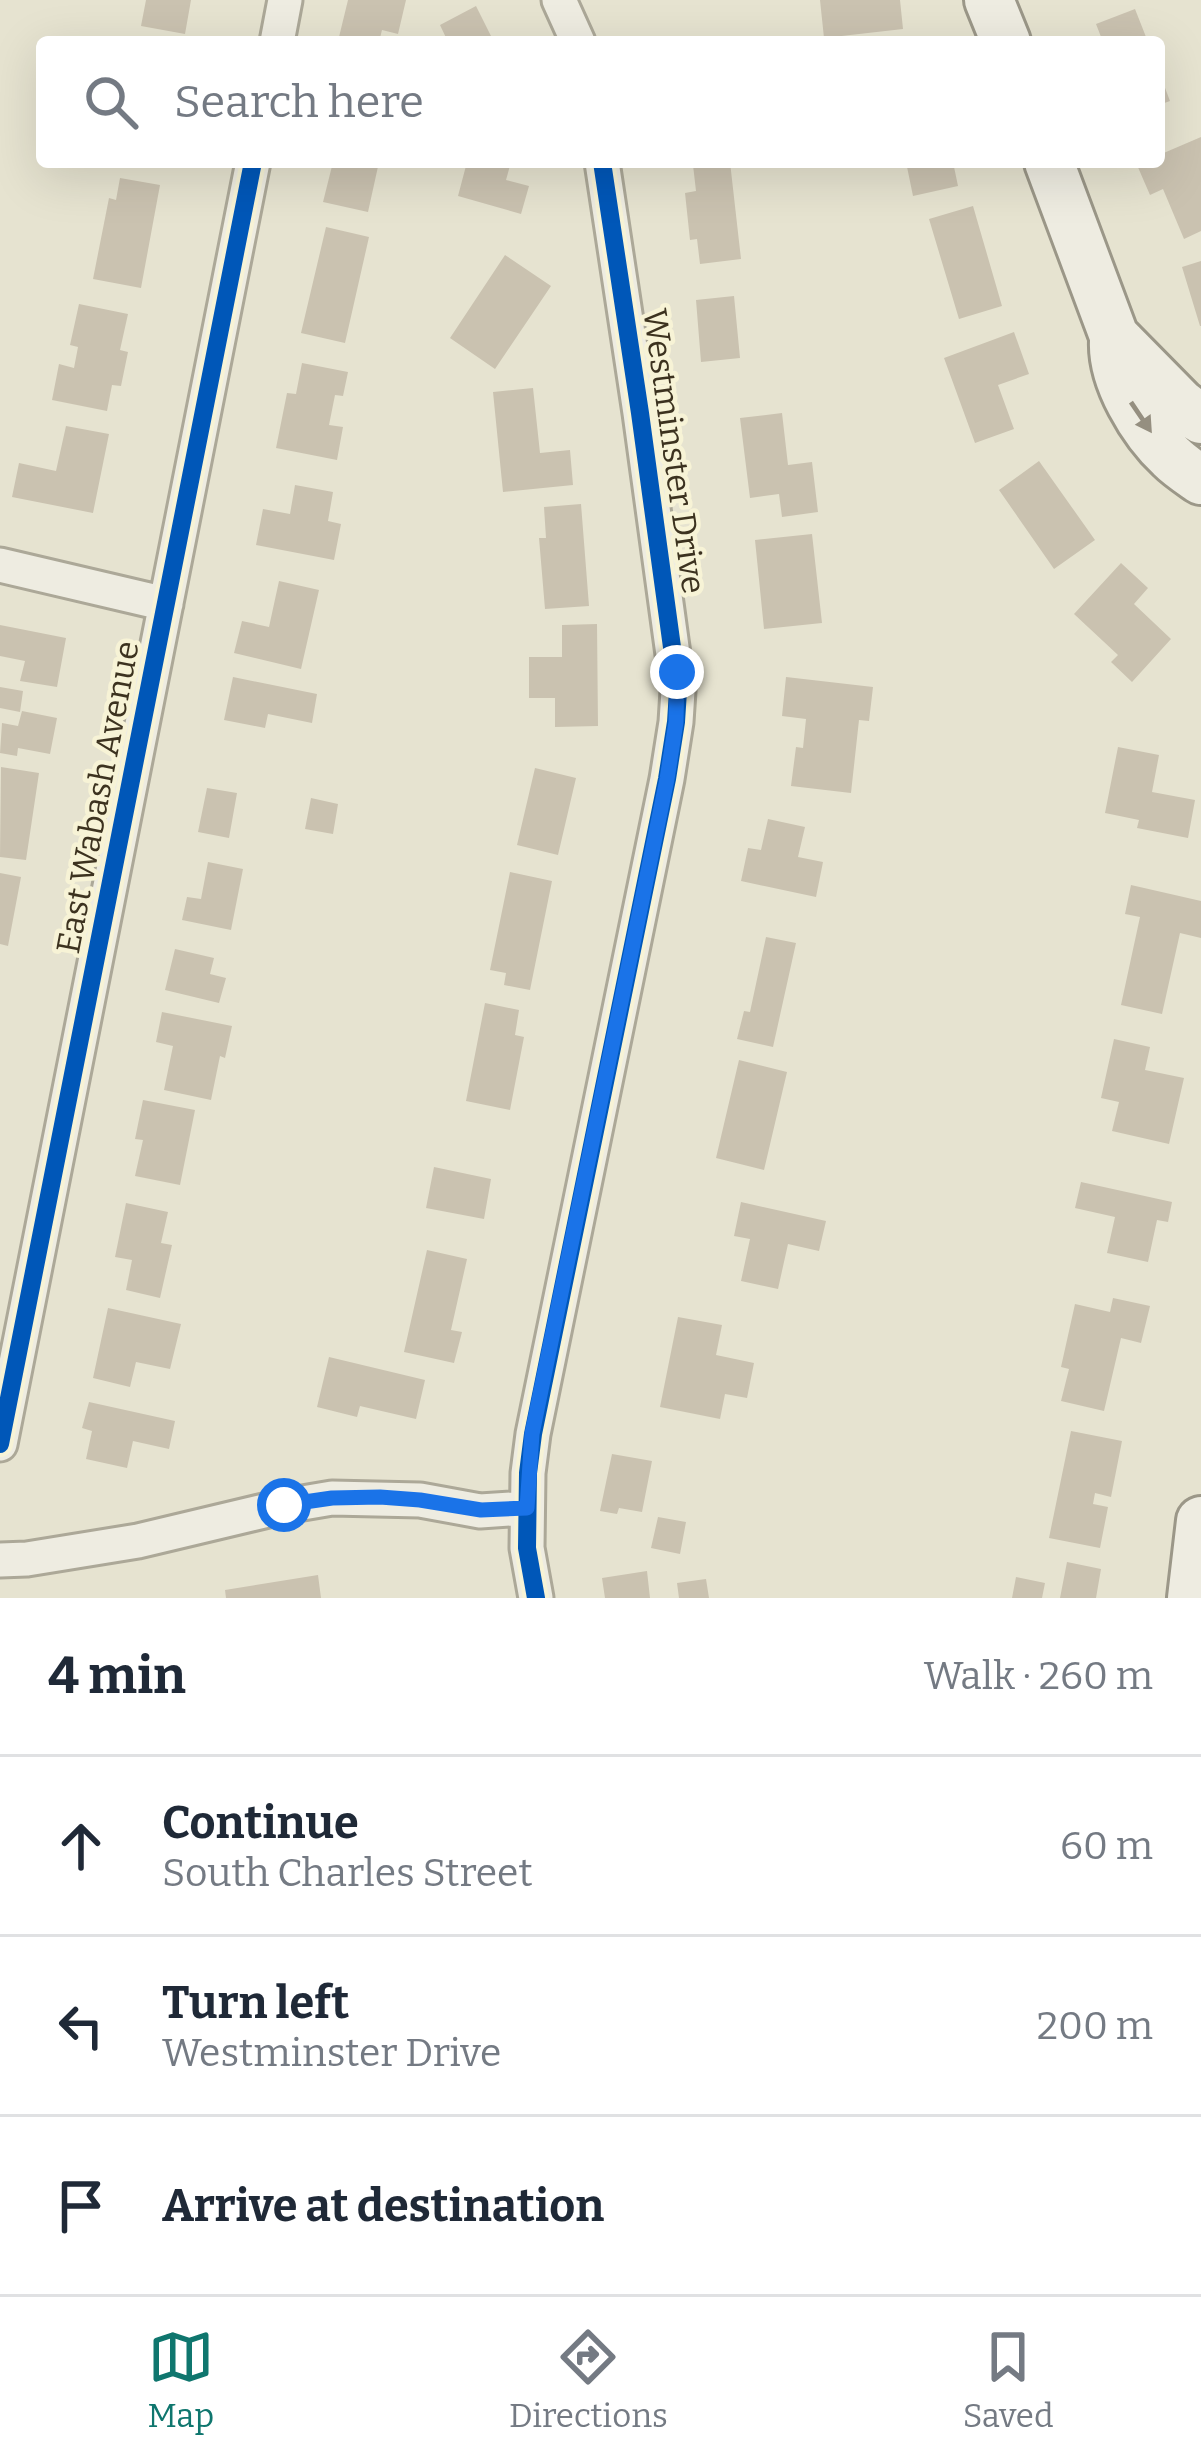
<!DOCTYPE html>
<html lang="en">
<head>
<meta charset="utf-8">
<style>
	:root { --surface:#fff; --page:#f2f2f3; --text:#1f2937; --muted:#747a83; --line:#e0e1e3; --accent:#0f766e }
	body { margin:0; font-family:Bitter,serif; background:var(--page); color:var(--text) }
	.stop { position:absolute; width:36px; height:36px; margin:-27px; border:9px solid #1a73e8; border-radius:50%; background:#fff }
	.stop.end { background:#1a73e8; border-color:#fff; box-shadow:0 3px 12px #0008 }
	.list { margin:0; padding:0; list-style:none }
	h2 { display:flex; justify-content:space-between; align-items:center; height:156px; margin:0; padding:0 48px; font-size:51px }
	h2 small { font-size:39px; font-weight:400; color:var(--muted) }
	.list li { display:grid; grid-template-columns:78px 1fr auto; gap:36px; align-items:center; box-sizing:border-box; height:180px; padding:0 48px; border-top:3px solid var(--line) }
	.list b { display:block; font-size:45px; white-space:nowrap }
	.list p { margin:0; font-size:39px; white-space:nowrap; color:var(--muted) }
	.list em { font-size:39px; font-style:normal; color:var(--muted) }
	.icon { flex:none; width:66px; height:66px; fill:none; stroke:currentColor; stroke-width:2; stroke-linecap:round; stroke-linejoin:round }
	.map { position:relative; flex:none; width:1201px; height:1598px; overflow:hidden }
	.search { position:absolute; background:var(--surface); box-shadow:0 12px 48px #0002; left:36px; right:36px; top:36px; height:132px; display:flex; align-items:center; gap:30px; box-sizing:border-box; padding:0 42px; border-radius:12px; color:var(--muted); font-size:45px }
	.sheet { height:696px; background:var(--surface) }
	nav { display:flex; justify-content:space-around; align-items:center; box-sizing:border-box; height:168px; border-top:3px solid var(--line); background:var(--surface); font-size:33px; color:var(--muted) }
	nav a { display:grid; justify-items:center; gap:6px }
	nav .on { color:var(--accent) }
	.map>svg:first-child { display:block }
</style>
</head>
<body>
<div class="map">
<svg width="1201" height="1598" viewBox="0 0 1201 1598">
	<rect width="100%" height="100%" fill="#e6e3d0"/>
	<path fill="#cac2b0" d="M146 0H191L185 34 141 26Z
		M348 0H406L398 34 382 30 379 42H362L339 37Z
		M820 0H900L903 29 824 38Z
		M476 6 494 42H448L440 25Z
		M1135 9 1148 42H1103L1096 24Z
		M1159 72 1170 101 1159 105Z
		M1201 137V231L1184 239 1163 189 1150 195 1137 165 1144 162H1159V155Z
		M333 162H379L368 212 323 202Z
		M467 162H511L506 180 529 186 521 214 458 196Z
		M713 162H730L741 259 700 264 697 239 690 240 685 193 696 191 693 165Z
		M906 162H953L958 186 913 196Z
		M120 178 160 185 141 288 93 279 109 198 116 200Z
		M973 206 1002 306 959 319 929 219Z
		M326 227 369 237 345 343 301 333Z
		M505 255 551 286 495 369 450 338Z
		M1201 261V326H1200L1182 267Z
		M734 296 740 358 701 362 696 300Z
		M79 304 128 314 120 350 128 352 121 386 112 385 107 411 52 400 59 364 74 368 78 347 70 345Z
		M1014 332 1029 374 998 385 1014 429 975 443 944 358Z
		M302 363 348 372 343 396 335 395 329 425 343 427 337 460 276 448 287 393 296 394Z
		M533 388 540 453 570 450 573 485 503 492 493 392Z
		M782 413 788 465 812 462 818 512 782 517 779 494 750 498 740 418Z
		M66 426 109 434 93 513 12 497 19 463 56 471Z
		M1039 461 1095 540 1054 569 999 490Z
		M295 485 333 492 328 521 341 524 334 560 256 545 263 509 290 514Z
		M581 504 589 606 545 609 539 538H546L544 507Z
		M812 534 822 623 764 629 755 540Z
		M1121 563 1148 588 1134 604 1171 639 1132 682 1111 662 1118 655 1074 614Z
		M279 581 319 590 301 669 234 653 242 621 269 627Z
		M597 624 598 726 555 727V698H529V657H562V625Z
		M0 625 66 638 57 687 20 681 25 661 0 656Z
		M233 677 317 694 312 723 268 714 265 728 224 720Z
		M786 677 873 687 869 721 859 720 851 793 791 786 796 747 803 748 806 719 782 716Z
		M0 687 23 691 20 712 0 708Z
		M22 711 57 718 50 754 18 748 17 756 0 753 2 723 18 726Z
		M1118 747 1159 755 1152 792 1195 800 1188 838 1137 828 1139 820 1105 813Z
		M1 767 39 773 26 860 0 857Z
		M535 768 576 778 558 855 517 845Z
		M207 788 237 793 229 838 198 832Z
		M311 798 338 804 333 834 305 829Z
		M768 819 805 827 798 857 823 862 816 897 741 881 748 848 761 850Z
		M208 862 243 869 231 930 182 920 187 897 201 899Z
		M510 872 552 881 530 990 504 985 506 973 490 970Z
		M0 873 21 877 8 946 0 944Z
		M1131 885 1201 901V938L1180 933 1162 1014 1121 1005 1140 917 1125 914Z
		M766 937 796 943 773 1047 737 1039 744 1011 750 1012Z
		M175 949 214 958 210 974 226 978 219 1003 165 990Z
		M485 1003 519 1010 515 1035 524 1037 510 1110 466 1101Z
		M162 1012 232 1026 225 1058 220 1056 211 1100 164 1090 173 1046 156 1042Z
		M1114 1039 1150 1047 1145 1070 1184 1078 1169 1144 1112 1131 1119 1102 1101 1098Z
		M739 1060 787 1072 764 1170 716 1158Z
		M143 1100 195 1110 180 1185 135 1176 143 1140 135 1139Z
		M434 1167 491 1179 484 1219 426 1208Z
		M1081 1182 1172 1202 1168 1222 1157 1220 1148 1262 1107 1253 1115 1217 1075 1208Z
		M741 1202 826 1221 819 1251 788 1244 778 1289 741 1281 750 1239 734 1236Z
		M126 1203 168 1212 161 1243 172 1245 160 1298 126 1290 132 1260 115 1257Z
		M427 1250 467 1259 451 1330 462 1332 454 1363 404 1352Z
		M1113 1298 1150 1306 1141 1343 1121 1338 1104 1411 1061 1401 1069 1369 1061 1367 1075 1304 1110 1312Z
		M108 1308 181 1324 170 1369 136 1362 130 1387 93 1378Z
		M678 1317 722 1325 716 1355 754 1363 747 1398 725 1394 720 1419 660 1407Z
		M329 1357 425 1380 416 1419 360 1406 357 1417 317 1407Z
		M89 1402 175 1421 169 1449 133 1441 127 1468 86 1459 92 1431 82 1428Z
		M1071 1431 1122 1441 1111 1497 1095 1493 1093 1504 1108 1507 1100 1548 1049 1538Z
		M612 1454 652 1461 642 1512 619 1508 617 1514 600 1511Z
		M658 1517 686 1522 680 1554 651 1548Z
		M1067 1562 1101 1569 1096 1598H1060Z
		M647 1571 650 1598H605L602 1578Z
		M318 1575 321 1598H226L225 1590Z
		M1016 1577 1045 1583 1042 1598H1012Z
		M706 1579 709 1598H679L677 1583Z"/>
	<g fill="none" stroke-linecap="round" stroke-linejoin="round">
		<g stroke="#aca898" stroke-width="39">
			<path id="street" d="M559 0 578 42
				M277 42 285 0
				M0 565 166 604
				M0 1444 253 162
				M0 1560 27 1559 138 1541 285 1506 332 1498 420 1500 480 1511 527 1508
				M536 1598 527 1548 528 1473 533 1434 667 779 676 722 678 691 640 413 602 162"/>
		</g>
		<g stroke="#9b9788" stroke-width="54">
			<path id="secondary" d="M989 0 1006 42
				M1049 162 1114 336 1181 404 1201 419
				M1114 341C1112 380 1143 431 1171 457 1180 466 1191 473 1201 480
				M1192 1598 1201 1521"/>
		</g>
		<use href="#street" stroke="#eeece1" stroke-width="33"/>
		<use href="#secondary" stroke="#eeece1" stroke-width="48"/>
		<g stroke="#f7f3d6" stroke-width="26">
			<path id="cycleway" d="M0 1444 253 162
				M536 1598 527 1548 528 1473 533 1434 667 779 676 722 678 691 640 413 602 162"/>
		</g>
		<use href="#cycleway" stroke="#0057b8" stroke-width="18"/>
	</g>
	<defs><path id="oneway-solid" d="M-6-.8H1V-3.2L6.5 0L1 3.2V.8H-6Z" transform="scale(3)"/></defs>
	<use fill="#958f80" href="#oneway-solid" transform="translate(1141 417) rotate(56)"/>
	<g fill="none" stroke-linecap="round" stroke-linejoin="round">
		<path stroke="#1a73e8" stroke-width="15" d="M284 1505 332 1498 380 1497 420 1500 481 1510 527 1508 532 1434 667 779 676 722 677 672"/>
	</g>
	<g text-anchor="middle" stroke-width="9" stroke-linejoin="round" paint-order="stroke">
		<g font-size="33" fill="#3c321f" stroke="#f7f3d6">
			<text transform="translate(675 451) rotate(82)" y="12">Westminster Drive</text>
			<text transform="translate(97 797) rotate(-79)" y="12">East Wabash Avenue</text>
		</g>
	</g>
</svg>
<div class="stop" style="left:284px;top:1505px"></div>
<div class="stop end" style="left:677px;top:672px"></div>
<div class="search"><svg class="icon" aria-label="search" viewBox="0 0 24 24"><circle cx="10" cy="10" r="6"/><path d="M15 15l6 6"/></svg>Search here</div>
</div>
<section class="sheet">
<h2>4 min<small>Walk · 260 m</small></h2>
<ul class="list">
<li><svg class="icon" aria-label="ahead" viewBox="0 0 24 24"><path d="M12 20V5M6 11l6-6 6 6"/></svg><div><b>Continue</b><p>South Charles Street</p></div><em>60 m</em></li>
<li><svg class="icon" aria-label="left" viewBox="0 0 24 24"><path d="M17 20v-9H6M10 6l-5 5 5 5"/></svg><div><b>Turn left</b><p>Westminster Drive</p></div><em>200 m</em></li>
<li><svg class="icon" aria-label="arrive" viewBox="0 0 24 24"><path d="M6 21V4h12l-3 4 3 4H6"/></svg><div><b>Arrive at destination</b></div></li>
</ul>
</section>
<nav>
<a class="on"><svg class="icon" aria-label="map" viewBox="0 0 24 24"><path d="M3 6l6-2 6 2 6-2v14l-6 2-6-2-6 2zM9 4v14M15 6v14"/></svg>Map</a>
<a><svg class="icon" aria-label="directions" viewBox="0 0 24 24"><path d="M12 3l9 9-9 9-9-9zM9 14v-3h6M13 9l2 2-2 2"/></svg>Directions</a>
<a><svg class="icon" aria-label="saved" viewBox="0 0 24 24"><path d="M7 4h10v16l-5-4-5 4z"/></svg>Saved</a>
</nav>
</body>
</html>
